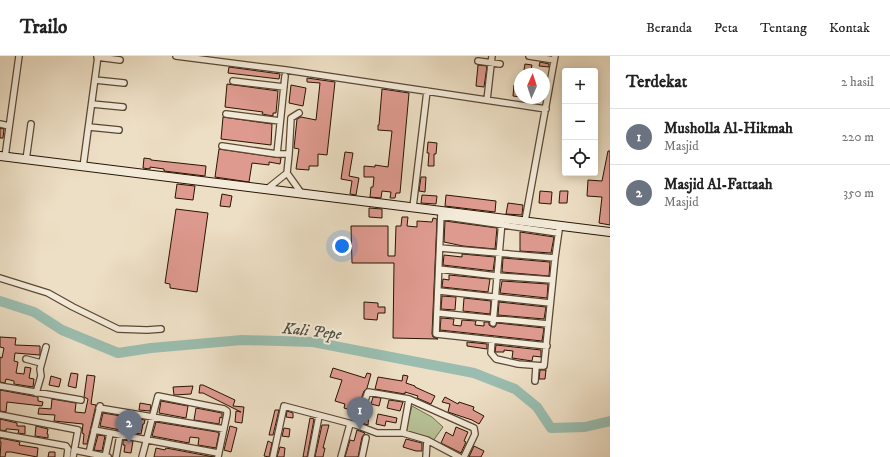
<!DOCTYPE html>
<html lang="id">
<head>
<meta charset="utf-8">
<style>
	:root { --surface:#fff; --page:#f6f6f6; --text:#222; --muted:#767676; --line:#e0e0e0; --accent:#1a73e8 }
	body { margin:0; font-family:"IM FELL DW Pica",serif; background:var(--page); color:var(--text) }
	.controls { position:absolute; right:12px; top:12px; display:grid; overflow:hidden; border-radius:4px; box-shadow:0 2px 10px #0003 }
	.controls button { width:36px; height:36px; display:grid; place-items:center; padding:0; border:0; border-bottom:1px solid var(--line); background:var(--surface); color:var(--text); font:20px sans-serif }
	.compass { position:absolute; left:514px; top:12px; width:36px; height:36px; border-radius:50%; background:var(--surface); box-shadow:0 2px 10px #0003; rotate:3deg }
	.you { position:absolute; left:342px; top:190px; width:14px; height:14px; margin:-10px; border:3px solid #fff; border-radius:50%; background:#1a73e8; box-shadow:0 0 0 6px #1a73e833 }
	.badge { display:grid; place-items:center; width:26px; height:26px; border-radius:50%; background:var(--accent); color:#fff; font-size:13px; font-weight:700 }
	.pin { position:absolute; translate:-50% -33px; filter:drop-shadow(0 1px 2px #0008) }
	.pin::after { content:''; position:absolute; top:21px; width:14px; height:12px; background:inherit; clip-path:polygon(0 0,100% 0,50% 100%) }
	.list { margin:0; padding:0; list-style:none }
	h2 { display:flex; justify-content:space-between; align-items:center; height:52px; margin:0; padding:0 16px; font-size:17px }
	h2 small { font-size:13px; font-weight:400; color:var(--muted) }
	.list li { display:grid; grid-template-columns:26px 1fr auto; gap:12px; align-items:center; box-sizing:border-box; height:56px; padding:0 16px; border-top:1px solid var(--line) }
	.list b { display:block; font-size:15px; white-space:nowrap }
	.list p { margin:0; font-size:13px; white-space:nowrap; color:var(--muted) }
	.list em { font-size:13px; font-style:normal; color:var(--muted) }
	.icon { flex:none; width:22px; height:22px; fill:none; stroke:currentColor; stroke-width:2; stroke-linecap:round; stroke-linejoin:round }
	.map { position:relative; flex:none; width:610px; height:401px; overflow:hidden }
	header { display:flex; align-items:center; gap:24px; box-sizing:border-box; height:56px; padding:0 20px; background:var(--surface); border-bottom:1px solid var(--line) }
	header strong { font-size:19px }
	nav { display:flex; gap:22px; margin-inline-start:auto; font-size:14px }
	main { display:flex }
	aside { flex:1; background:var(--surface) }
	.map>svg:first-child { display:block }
</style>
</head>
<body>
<header>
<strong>Trailo</strong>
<nav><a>Beranda</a><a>Peta</a><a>Tentang</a><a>Kontak</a></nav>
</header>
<main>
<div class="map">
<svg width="610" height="401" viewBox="0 0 610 401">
	<rect width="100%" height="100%" fill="#eddfc5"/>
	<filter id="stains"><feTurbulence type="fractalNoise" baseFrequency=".005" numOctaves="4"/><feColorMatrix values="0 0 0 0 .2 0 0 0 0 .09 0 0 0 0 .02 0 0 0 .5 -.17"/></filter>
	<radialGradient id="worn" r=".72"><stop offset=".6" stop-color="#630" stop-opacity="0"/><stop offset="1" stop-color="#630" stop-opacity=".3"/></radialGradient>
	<path fill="#b7c296" stroke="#706c4c" d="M412 350 432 361 443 371 433 385 407 375 406 373Z"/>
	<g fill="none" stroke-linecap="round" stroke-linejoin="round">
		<path stroke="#9abdaf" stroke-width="10" d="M0 245 34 256 62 274 118 297 151 292 242 284 313 286 474 317 515 333 537 351 551 372 585 371 610 365"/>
	</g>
	<path fill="#de9a8f" stroke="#281501" d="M540 6 549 8V11L539 10Z
		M525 8 532 9 531 14H524Z
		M478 9 487 10 484 31 476 30Z
		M229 11 280 18 279 23 228 17Z
		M307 22 335 26 327 99 318 98V110H309V114L296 113 299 93 294 92 297 63 301 61 316 64 320 27 307 26Z
		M227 28 278 35 276 57H273V60L262 58 263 56 225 51Z
		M291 29 306 32 303 50 289 47Z
		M514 29 520 30V41L513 40Z
		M382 33 409 37 400 137H396L395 142H390L391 136 382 135 381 142 370 141 371 131H373L374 121H364V110L375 111V109L388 111 392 75 378 74V69H379Z
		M223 61 272 68 271 89 221 83Z
		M0 72 4 73 3 82H0Z
		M428 86 437 87 436 98H434V110H428L429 97H427Z
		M219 93 281 102 280 108 269 106V109L252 107 249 126 215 121Z
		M608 95H610V169L599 167 602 141 587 140 588 124 602 125Z
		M345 96 353 97 349 120 359 122 356 139 350 138 352 125 341 123Z
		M144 102 151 103V104L206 110 205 120 164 115V113L150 111V113L143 112Z
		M421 121H426L425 136 419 135Z
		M177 128 195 130 193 144 175 142Z
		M540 135 552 136 551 148 539 147Z
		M560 135H568L567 147H559Z
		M222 138 232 140 230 151 220 150Z
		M422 139 437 140 436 148 421 147Z
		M446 139 496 145 495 156 445 150Z
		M508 147 523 149 522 159 506 158Z
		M369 152 382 153V162L369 161Z
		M176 153 208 157 197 236 170 232V228L165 227Z
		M402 161H408L407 170 417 171V165L432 166 433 162 437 163 432 278 433 281 438 283 393 282 394 207H352L351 170H388V200H395L396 170H401Z
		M445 165 497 172 495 193 463 190 444 186Z
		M520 176 554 181 551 197 520 195Z
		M462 198 495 201 493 215 443 209 444 199 462 201Z
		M503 202 550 206 549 220 502 216Z
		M449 219 490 223 488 236 442 231 443 223 449 224Z
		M502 225 548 228 547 242 500 237Z
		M442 240 456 241 455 254 441 253Z
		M464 242 491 245 490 258 463 255Z
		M364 246 378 247V251H385V257H378L377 264 364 263Z
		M499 246 546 251 544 263 498 259Z
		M441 262 454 263 453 269 461 270 462 264 476 265 475 269 484 270V266H489V269L492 271H495L497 267 544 272 542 285 440 274Z
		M0 281 16 282 15 289 40 290V299L15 297 14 305 18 306 16 317 24 318 25 311 31 312 29 322 34 323 33 331 14 328V325L6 323 5 327 0 326V301L2 302 4 292 0 291Z
		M467 286 487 288V293L467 290Z
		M496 289 541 294V301L533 300 532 305 512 302 513 295 504 294V296H495Z
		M333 312 365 322 367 317 371 318 367 332 364 335 356 356 344 352 345 348 335 345 342 324 330 321Z
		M540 314H546L545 323H539Z
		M71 317 78 318 76 332 68 330Z
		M87 319 95 320 91 348 96 349 87 388H83L84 378 82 377 83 368 54 365 55 359 38 358 39 352 51 353 52 343 76 347 75 356 85 357 88 343 84 341Z
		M403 319 408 320 406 327 415 330V331L435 340 431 348 417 342 418 340 405 336V338L375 333 378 321 402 325Z
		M51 320 61 323 59 331 49 329Z
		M200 329H203L235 344 233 350 244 351 242 367 235 366 236 355 241 356 203 337H199Z
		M193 330 191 338 174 339 173 331Z
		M0 334 38 341V345L43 346 42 350 7 346 6 356 0 355Z
		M373 341 381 342 379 350 371 348Z
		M445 341 458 348 459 346 474 351 473 354 484 360 479 368 472 364 448 356 450 348 442 346Z
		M389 344 403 346 400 355 387 352Z
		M161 345 188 350 186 362 159 357Z
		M140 347 151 349 150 355 139 354Z
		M196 352 222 357V362L220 361 219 368 194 364Z
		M275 354H279L273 379H269Z
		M287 355 293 357V362L286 361Z
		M103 357 145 364 144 368H143L141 378 100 370Z
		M365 357H369L368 369 362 367Z
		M378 358 397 362 396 367 386 365 385 370 376 368Z
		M310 362 314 363 307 401H303Z
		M0 363 17 367V370H25V378L18 377 19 374 8 373H6V375L0 374Z
		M156 366 217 376 219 377 216 392 198 389 199 382 190 381 189 387 152 380Z
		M322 369H329L323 392H325L323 401H315Z
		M36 370 48 373 47 378H48V382L35 380Z
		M230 370 237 372 231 396 224 394Z
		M456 371 468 376 464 385 466 386 461 397 441 387 446 376 453 380Z
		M284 372 290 373 289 381 282 380Z
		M357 374 365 377 362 381 358 401H345L350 384 354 385Z
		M98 379 105 380 102 395 94 394Z
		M0 382 20 386 19 389 38 392 37 401 11 396H6L5 401H0L1 386H0Z
		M406 383 422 387V395H416L403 391Z
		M123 384 133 385 131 397 124 396 125 389H123Z
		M268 385 272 387 269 401 264 400Z
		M474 390 484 395 481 401H469Z
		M280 391 285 392 284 401H277Z
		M156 392 165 394 166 392 214 401H154Z
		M49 396H55V401H48Z"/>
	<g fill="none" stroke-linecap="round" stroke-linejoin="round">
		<g stroke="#594832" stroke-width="8">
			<path id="minor" d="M176 0 286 14 546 53
				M529 0 554 4
				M97 1 120 4
				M478 5 500 8
				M95 24 124 27
				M233 25 284 31
				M487 44 492 0
				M92 48 123 51
				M299 57 291 62 289 98 287 117 302 138
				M226 58 280 65
				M0 68 9 70
				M89 71 119 74
				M222 90 277 98H289
				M277 98 285 20
				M5 101 19 0
				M26 104 31 68
				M83 111 98 0
				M267 133 287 117
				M413 151 427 35
				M441 157 436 278 547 290
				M441 160 558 177
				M525 165 555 0
				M440 192 555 202
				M439 213 497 220 552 224
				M0 222 48 237 73 251 118 273 147 274 161 273
				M439 235 550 247
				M438 257 548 268
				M493 267 502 165
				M492 284 491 297 496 303 518 308 544 310 555 202 559 174
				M26 303 41 307
				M535 325 536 310
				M0 330 81 344
				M36 337 41 320 40 313 46 291
				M99 352 224 373
				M0 359 78 374 73 401
				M356 369 368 336 409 343 474 372 475 378 464 401
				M94 374 218 397
				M403 377 409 343
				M0 378 66 390 68 393 67 401
				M74 394 108 401
				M89 397 100 350
				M105 401 110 378
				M116 401 120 379
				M142 401 158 340 224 353 227 355V358L218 401
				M273 401 284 350 356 369 377 377H403L427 384 459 401
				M311 401 319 360
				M341 401 350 368
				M362 401 366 382
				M426 401 427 384"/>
		</g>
		<g stroke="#281501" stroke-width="10">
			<path id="secondary" d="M0 100 610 176"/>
		</g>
		<use href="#minor" stroke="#f3ead9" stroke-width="5.5"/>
		<use href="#secondary" stroke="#f3ead9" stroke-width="8"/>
	</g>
	<g text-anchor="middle" stroke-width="4" stroke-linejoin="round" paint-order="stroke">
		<g font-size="16" font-style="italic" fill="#50503e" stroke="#f3ead9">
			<text transform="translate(312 274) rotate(6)" y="6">Kali Pepe</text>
		</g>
	</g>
	<rect width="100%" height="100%" filter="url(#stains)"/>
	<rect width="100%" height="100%" fill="url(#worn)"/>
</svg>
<div class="controls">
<button>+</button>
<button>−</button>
<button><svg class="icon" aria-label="locate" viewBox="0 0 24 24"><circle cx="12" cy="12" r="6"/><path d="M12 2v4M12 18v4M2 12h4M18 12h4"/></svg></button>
</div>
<svg class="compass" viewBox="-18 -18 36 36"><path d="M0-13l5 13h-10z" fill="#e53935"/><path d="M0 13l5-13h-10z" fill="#767676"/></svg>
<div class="you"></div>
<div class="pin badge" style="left:360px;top:374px;background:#6b7280">1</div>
<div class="pin badge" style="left:129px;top:387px;background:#6b7280">2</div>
</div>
<aside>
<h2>Terdekat<small>2 hasil</small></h2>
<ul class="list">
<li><span class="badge" style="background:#6b7280">1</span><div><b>Musholla Al-Hikmah</b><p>Masjid</p></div><em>220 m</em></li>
<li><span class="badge" style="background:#6b7280">2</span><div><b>Masjid Al-Fattaah</b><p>Masjid</p></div><em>350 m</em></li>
</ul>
</aside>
</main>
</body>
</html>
